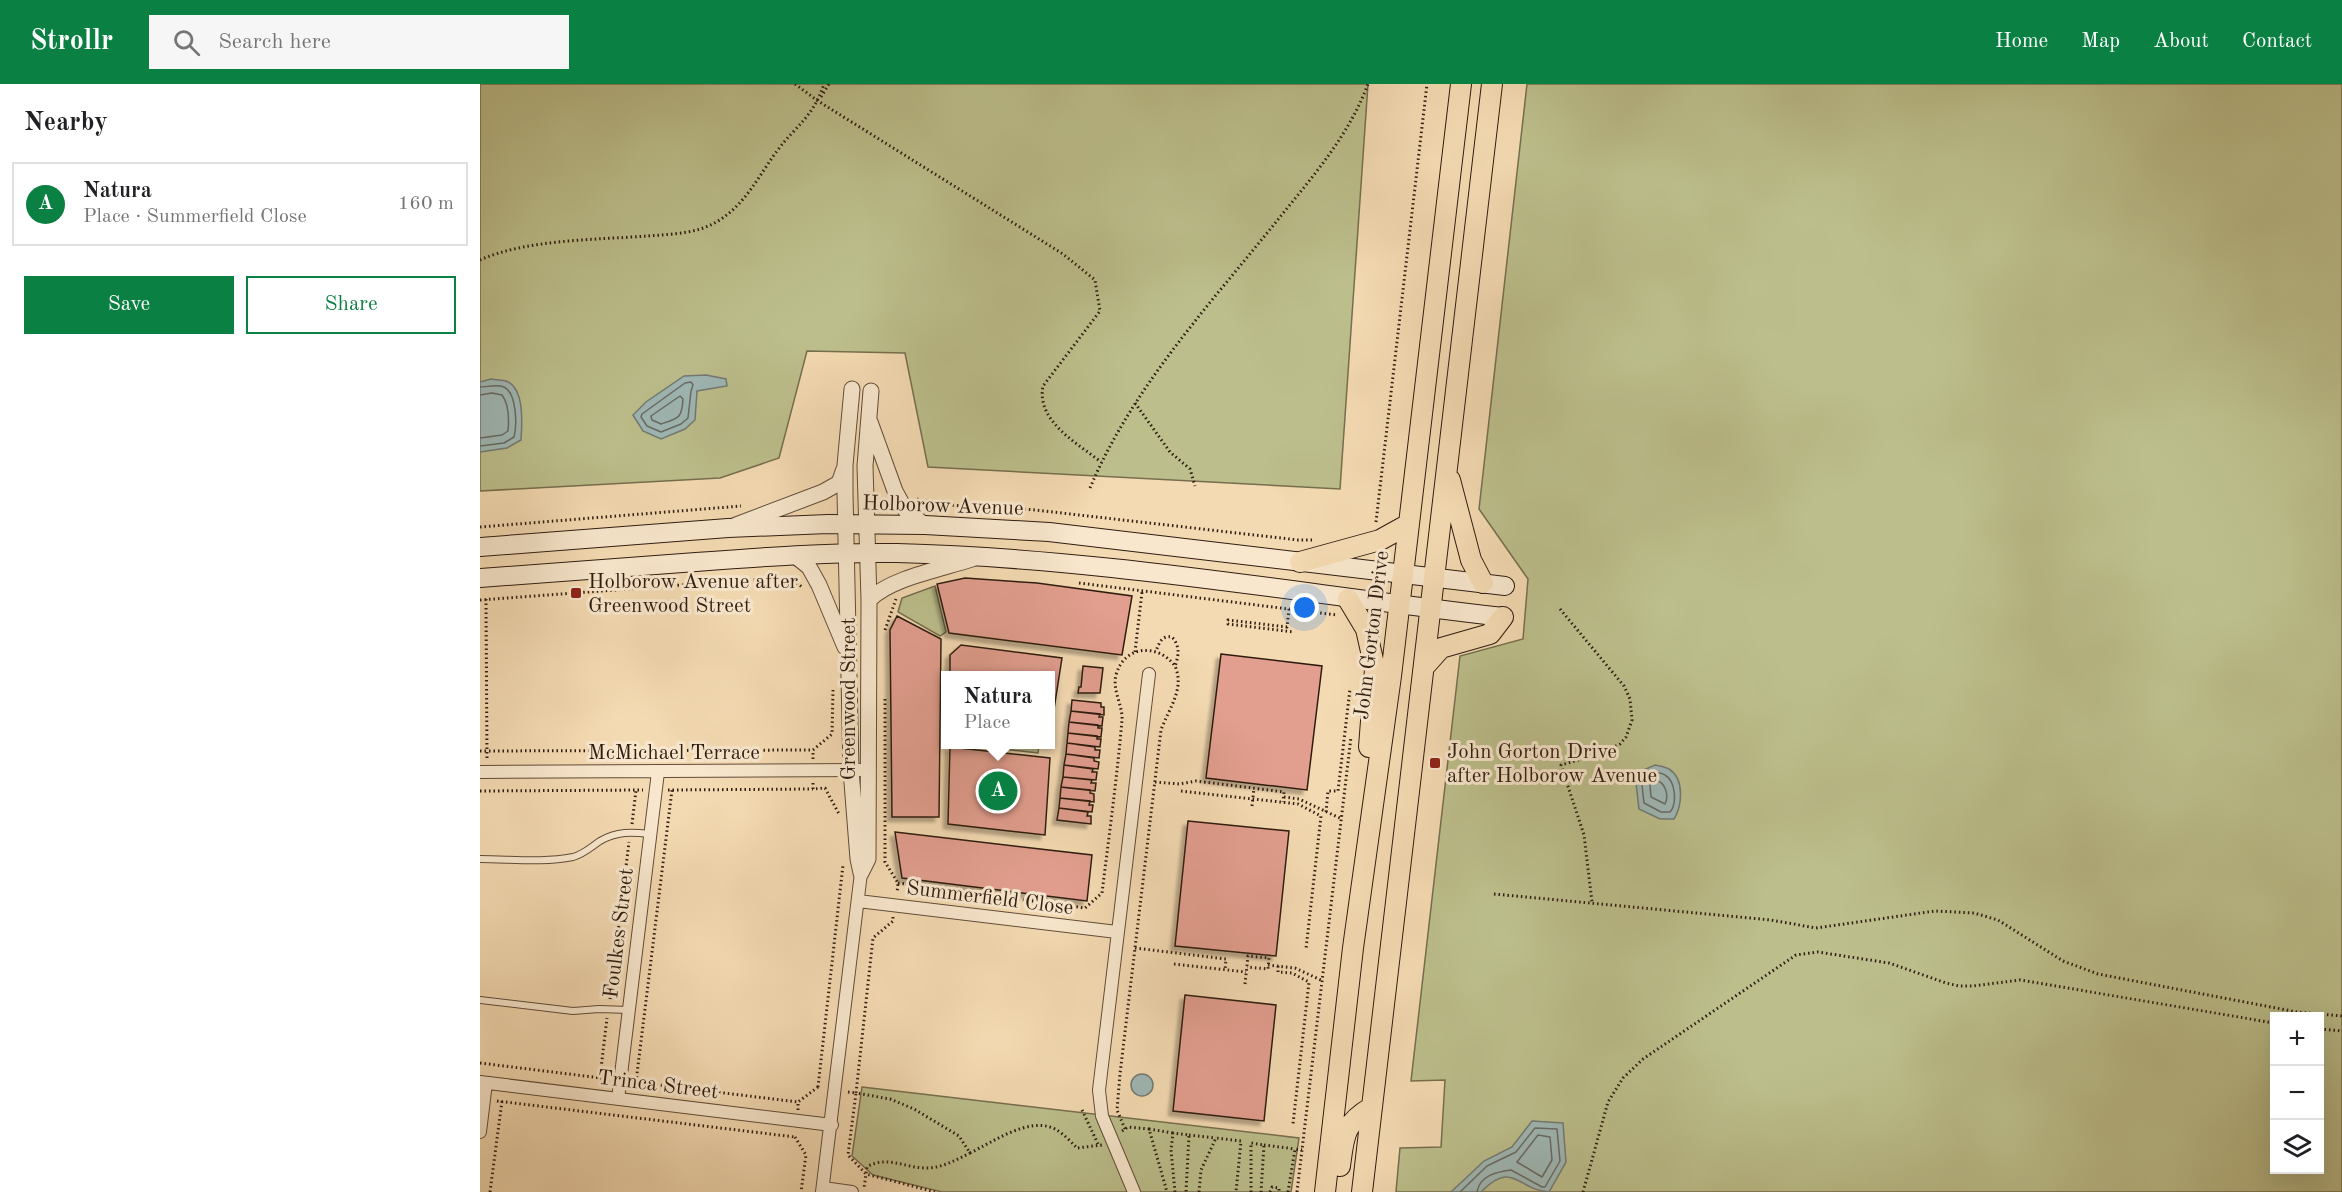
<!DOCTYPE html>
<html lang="en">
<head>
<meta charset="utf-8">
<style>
	:root { --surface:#fff; --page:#f6f6f6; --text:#202124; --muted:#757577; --line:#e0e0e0; --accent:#0b8043 }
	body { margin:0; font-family:"Old Standard TT",serif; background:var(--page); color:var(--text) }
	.controls { position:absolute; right:18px; bottom:18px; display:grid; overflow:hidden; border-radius:0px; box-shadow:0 6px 24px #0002 }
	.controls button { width:54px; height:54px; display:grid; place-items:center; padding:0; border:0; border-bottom:2px solid var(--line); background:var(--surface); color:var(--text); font:30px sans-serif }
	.you { position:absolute; left:825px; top:524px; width:21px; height:21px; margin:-15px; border:4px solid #fff; border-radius:50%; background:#1a73e8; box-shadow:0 0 0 9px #1a73e833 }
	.badge { display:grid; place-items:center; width:39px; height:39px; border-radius:50%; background:var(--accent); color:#fff; font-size:20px; font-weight:700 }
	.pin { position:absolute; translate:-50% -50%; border:3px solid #fff; box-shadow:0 2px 6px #0006 }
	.popup { position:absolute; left:461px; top:587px; width:114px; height:78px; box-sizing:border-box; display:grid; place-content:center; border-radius:0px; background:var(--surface); filter:drop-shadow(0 2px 4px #0005); font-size:20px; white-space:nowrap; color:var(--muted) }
	.popup b { font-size:22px; color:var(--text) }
	.popup::after { content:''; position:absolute; left:50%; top:100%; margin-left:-12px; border:12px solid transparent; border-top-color:var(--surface) }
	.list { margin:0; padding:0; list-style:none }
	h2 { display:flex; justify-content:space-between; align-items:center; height:78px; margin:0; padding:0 24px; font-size:26px }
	h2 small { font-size:20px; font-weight:400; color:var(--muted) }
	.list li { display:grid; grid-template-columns:39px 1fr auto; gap:18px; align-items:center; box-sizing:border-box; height:84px; margin:0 12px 12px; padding:0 12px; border:2px solid var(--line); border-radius:0px }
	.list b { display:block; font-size:22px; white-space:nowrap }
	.list p { margin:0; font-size:20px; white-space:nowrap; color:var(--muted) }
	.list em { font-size:20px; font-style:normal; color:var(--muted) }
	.actions { display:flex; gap:12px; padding:18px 24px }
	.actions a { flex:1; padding:14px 0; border:2px solid var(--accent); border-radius:0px; text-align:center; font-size:21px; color:var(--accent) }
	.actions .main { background:var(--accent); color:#fff }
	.icon { flex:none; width:33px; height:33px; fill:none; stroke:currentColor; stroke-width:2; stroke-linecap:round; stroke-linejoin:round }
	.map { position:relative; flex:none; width:1862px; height:1108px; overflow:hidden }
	header { display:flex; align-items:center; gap:36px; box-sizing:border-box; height:84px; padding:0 30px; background:var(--accent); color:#fff }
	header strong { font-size:28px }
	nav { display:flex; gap:33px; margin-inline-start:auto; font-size:21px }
	.search { width:420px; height:54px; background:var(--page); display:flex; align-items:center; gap:15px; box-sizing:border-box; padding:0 21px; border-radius:0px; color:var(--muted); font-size:22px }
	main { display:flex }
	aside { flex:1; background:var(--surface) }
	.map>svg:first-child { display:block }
</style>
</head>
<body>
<header>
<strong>Strollr</strong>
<div class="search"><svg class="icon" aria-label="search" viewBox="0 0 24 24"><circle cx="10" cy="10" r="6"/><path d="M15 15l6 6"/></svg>Search here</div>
<nav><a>Home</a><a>Map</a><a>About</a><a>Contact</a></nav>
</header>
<main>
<aside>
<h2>Nearby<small></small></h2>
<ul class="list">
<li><span class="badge">A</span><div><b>Natura</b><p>Place · Summerfield Close</p></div><em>160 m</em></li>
</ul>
<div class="actions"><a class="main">Save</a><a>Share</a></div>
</aside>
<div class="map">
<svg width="1862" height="1108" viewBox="0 0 1862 1108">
	<defs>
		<filter id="shadow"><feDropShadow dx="-4.5" dy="4.5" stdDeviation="1.5" flood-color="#0004"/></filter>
	</defs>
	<rect width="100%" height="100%" fill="#f4dab2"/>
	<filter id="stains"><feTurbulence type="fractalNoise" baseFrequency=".00333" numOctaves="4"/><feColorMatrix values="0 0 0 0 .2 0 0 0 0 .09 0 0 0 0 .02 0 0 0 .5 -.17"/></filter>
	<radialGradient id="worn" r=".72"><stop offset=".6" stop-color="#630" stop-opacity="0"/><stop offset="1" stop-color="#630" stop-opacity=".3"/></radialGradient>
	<path fill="#bcbf8c" stroke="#766e4e" stroke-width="1.5" fill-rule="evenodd" d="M0 0H888L860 405 448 383 425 269 327 267 299 374 240 394 0 407Z
		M1047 0H1862V1108H916L920 1064 961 1063 965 996 931 997 980 572 1043 555 1048 495 999 425ZM1794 932H1840V1086H1794Z
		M455 502 466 548 460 552 418 528 422 514Z
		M485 661H559L558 669Z
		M382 1003 819 1054 811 1108H462L393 1091 372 1072Z"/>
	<path fill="#9fb8b6" stroke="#727a74" stroke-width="1.5" d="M226 291 246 295 247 302 217 307 215 336 205 345 181 355 163 347 153 331 166 318 204 292Z
		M11 295C16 296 22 296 26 297 45 304 42 340 41 356L27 364 0 368V298Z
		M1175 681C1179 682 1186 683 1189 685 1205 695 1202 722 1194 735H1180L1159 725 1156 699 1161 687Z
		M651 1001a11 11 0 1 1 22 0a11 11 0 1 1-22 0Z
		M1052 1037 1083 1039 1086 1078 1069 1108C1037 1106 1033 1075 1001 1108H971L1004 1077 1032 1063Z"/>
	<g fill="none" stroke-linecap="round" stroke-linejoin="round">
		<path stroke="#676a64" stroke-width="1.5" d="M211 298 213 301 211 307 208 334 201 340 181 348 167 342 161 333 162 330 205 299Z
			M0 303C7 303 17 300 24 303 37 309 37 342 34 353L24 359 0 362
			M0 311 12 309 22 311C29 320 29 336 28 347L22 351 0 354
			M200 312 203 315C202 334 199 334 181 340L172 336 171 332Z
			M1175 688C1176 688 1184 690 1185 691 1196 697 1197 720 1190 728H1181L1164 719 1162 701 1166 692Z
			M1175 696C1186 698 1189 712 1185 720L1171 713 1170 701Z
			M1058 1051 1070 1053 1072 1076 1062 1093 1037 1078Z
			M980 1108 1007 1082 1036 1068 1055 1044 1077 1045 1080 1077 1065 1103H1062L1031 1086C1017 1088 1000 1091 997 1108"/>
	</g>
	<path fill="#e29e8f" stroke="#2f1c11" stroke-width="1.5" filter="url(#shadow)" d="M485 494 557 499 652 512 642 571 469 549 457 500Z
		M417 532 461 555 459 733H412L410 546Z
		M481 561 582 574 574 625H570V592H470V571Z
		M741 570 842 582 827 706 726 694Z
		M603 582 623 584 620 609H598L599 603H601Z
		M592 616 621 619V623H624V631L591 627Z
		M591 627 620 630 619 633H623L622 642 589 638Z
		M589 638 618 641V644H622L621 653 588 649Z
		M588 649 617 652V655H621L620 663 587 659Z
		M587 659 615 663V666H620L619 674 586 670Z
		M470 663 570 674 565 751 468 740Z
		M586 670 614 674V677L619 678 618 685 584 681Z
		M584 681 613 685 612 688H617L616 696 583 693Z
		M583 693 612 696 611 699H616L615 707 581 703Z
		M581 703 610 706V709L614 710V718L580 714Z
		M580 714 610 717 609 721H613L612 728 579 724Z
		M579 724 608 728 607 732H611V740L577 736Z
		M708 737 809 747 796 872 695 862Z
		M415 748 612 771 607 817 422 794Z
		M705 911 796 921 784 1037 693 1027Z"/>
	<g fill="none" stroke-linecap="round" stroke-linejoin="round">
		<g stroke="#604c39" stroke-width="8">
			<path id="service" d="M0 775C30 775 63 779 93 773 104 770 111 763 120 757 137 747 152 748 170 750
				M0 916 93 927 119 925 149 926"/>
		</g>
		<g stroke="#604c39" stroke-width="14">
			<path id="minor" d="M0 688 380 686
				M378 817 637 848
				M0 998 352 1041
				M138 1015 178 688
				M0 1048 6 999
				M343 1104 372 1108
				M342 1108 381 789
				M654 1108 622 1032 619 1006 669 590"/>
		</g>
		<g stroke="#604c39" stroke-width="17">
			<path id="tertiary" d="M372 305 365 381V409L371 686 378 775 381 789
				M390 338 415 407 426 427 445 441
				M256 441 343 408 359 399 364 385
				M314 471 329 483 339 501 365 563
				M389 516C411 494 461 485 492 475
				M381 789 388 775 389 516 385 382 391 307"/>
		</g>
		<g stroke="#2f1c11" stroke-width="20">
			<path id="secondary" d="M0 463 248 444 348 440 445 441 569 448 1025 502
				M0 494C72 488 144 483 216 478 283 473 350 468 417 469 620 474 822 510 1023 533"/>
		</g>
		<g stroke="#2f1c11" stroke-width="22">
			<path id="primary" d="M970 396 991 476 1003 499
				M820 478 900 456 929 440
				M868 515 886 545 895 585 889 663
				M944 583 961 564 1010 550 1023 533
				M860 1082C864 1051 864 1039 892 1023
				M845 1108 873 864 911 592 981 0
				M882 1108 1012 0"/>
		</g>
		<path stroke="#2f1c11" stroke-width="3" stroke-dasharray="1.5 3" stroke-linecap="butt" d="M315 0 338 17 583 170 615 196 620 227 563 302C556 337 597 359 621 378
			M341 13 349 0
			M0 176C47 155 116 156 167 152 192 150 217 150 238 137 266 120 279 91 297 67 317 40 332 35 344 0
			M655 319 690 368 710 385 715 402
			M610 404C653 302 732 218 800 133 834 91 869 51 888 0
			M437 415C475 425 516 422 555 426 643 436 731 446 818 456H832
			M896 438 947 0
			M0 443 261 422
			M599 499 857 531
			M6 515 7 675
			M0 516 310 493 323 504
			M809 525 807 543 748 536V540L814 548
			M1080 525 1144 602 1150 615 1152 636 1146 653 1140 660 1119 670 1081 681 1104 751 1112 818
			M405 546 416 515
			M655 568 662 508
			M405 615V778L418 799 417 809
			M0 667 333 666
			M333 675V666L352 650 353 606
			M675 698 699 700 716 697 804 708 803 718
			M333 699V705L345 704 359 730
			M188 706 333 705
			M0 707 163 706
			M701 707 818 720 841 732 826 865
			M804 713 819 715 862 735
			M772 722 774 704
			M846 728 848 707H858L870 605
			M152 740 156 706
			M418 799 605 824 622 809C629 752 637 694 642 636 643 622 632 606 636 591 644 561 678 559 695 582 699 571 700 562 692 553 682 551 679 559 676 567
			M1014 810 1291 836 1336 844 1455 827 1494 829 1518 836 1583 877 1618 890 1817 928 1862 932
			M413 833V837L393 854 376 1009 410 1015 434 1025 479 1052 490 1069C513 1058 549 1032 575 1045 583 1049 591 1058 597 1064L622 1061
			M655 864 746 875 745 886
			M694 880 766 888
			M788 881 815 884 843 897
			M798 882V888L812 889 829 898 813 1040
			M765 900 768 872 789 874 788 885 767 883
			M130 915 149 758
			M1840 945 1862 947
			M0 979 129 995
			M120 993 127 934
			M154 998 318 1018
			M156 998 192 706
			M338 1003 363 781
			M368 1008 376 1009 368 1071 386 1090 384 1104
			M17 1017 315 1053
			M318 1026V1018L338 1003
			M602 1026 618 1060
			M645 1045 637 1026 640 990 681 646C689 624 705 605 695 582
			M669 1045 693 1049
			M642 1047 648 1043 669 1045 687 1108
			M709 1051 736 1054
			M315 1053 326 1071 321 1108
			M784 1061 815 1065
			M10 1108 22 1017
			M455 1108 386 1090 387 1083C406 1071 425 1084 446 1084 462 1084 476 1076 490 1069
			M695 1108 691 1066 693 1049 709 1051 706 1108
			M719 1108 721 1086 736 1054 761 1057 756 1108
			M771 1108V1059L784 1061 781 1108
			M790 1108 792 1103 799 1104V1108
			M808 1108 815 1065 822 1066
			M817 1108 871 653
			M1103 1108 1128 1018 1143 994 1163 975 1316 871 1338 868 1409 879 1466 899 1479 902H1493L1540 896 1794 939"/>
		<use href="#service" stroke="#f8e7cd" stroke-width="6"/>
		<use href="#minor" stroke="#f8e7cd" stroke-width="12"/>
		<use href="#tertiary" stroke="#f8e7cd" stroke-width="15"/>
		<use href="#secondary" stroke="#f8e7cd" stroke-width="18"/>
		<use href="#primary" stroke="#f4dab2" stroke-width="20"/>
	</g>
	<g fill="#8f2418" stroke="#f8e7cd" stroke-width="2">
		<rect x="90" y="503" width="12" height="12" rx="3"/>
		<rect x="949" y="673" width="12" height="12" rx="3"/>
	</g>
	<g text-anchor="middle" stroke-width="6" stroke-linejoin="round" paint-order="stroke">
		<g font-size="21" fill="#2f1c11" stroke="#f8e7cd">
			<text transform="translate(463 421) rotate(2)" y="7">Holborow Avenue</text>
			<text transform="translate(891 551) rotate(-83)" y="7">John Gorton Drive</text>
			<text transform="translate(368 615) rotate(-90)" y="7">Greenwood Street</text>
			<text x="194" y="675">McMichael Terrace</text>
			<text transform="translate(510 813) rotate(7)" y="7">Summerfield Close</text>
			<text transform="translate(138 849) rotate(-83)" y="7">Foulkes Street</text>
			<text transform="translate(178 1000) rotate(7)" y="7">Trinca Street</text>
		</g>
		<g font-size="21" fill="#2f1c11" stroke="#f8e7cd" text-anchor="start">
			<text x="108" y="504">Holborow Avenue after<tspan x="108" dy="24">Greenwood Street</tspan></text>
			<text x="967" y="674">John Gorton Drive<tspan x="967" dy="24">after Holborow Avenue</tspan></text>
		</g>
	</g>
	<rect width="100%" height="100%" filter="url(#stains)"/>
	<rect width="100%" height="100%" fill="url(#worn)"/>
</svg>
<div class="controls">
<button>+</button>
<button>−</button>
<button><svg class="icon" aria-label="layers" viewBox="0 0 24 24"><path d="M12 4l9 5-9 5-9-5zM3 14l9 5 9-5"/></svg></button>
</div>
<div class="you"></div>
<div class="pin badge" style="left:518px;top:707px">A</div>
<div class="popup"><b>Natura</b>Place</div>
</div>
</main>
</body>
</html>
